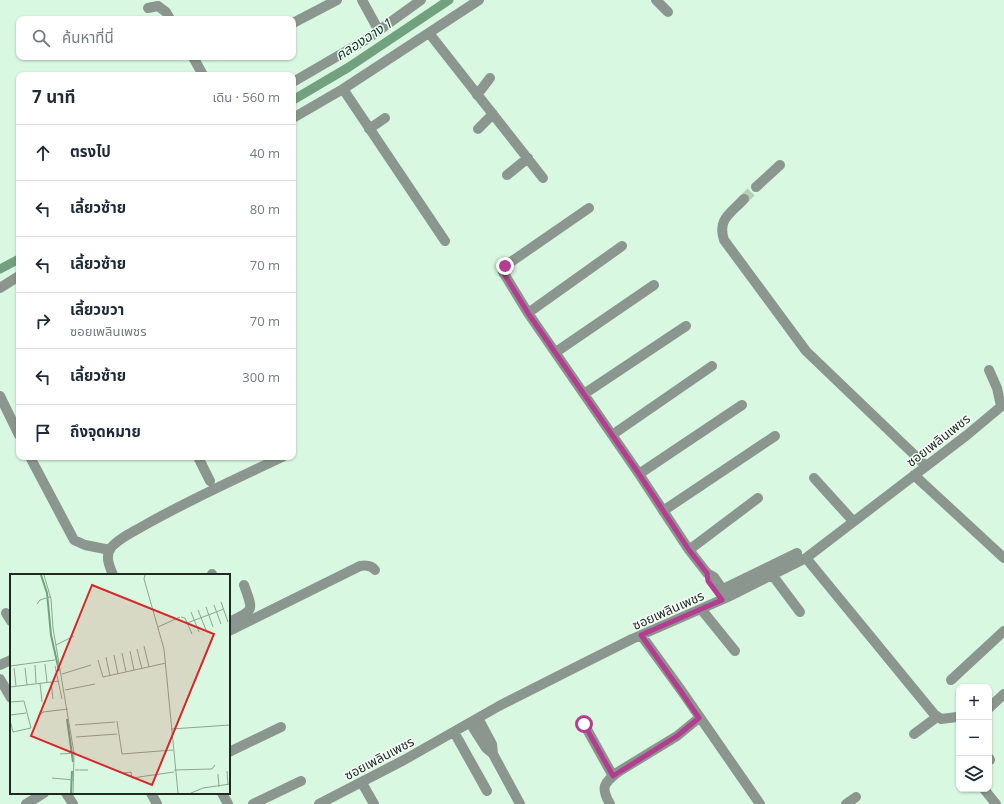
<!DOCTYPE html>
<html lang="th">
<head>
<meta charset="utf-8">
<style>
	:root { --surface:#fff; --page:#f6f6f7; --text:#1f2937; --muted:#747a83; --line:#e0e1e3 }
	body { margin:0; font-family:"Open Sans","Noto Sans Thai",sans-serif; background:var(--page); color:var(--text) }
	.controls { position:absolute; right:12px; bottom:12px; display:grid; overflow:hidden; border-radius:8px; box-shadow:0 1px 3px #0004 }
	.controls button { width:36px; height:36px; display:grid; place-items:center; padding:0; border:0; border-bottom:1px solid var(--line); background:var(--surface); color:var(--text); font:20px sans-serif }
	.stop { position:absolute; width:12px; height:12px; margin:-9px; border:3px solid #b43c91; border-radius:50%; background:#fff }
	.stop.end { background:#b43c91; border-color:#fff; box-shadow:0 1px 4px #0008 }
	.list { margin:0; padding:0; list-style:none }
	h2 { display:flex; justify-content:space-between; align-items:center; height:52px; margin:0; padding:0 16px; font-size:17px }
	h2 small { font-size:13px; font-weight:400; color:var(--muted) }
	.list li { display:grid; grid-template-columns:26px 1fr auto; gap:12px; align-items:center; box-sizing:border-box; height:56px; padding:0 16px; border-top:1px solid var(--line) }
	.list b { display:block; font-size:15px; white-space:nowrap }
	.list p { margin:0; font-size:13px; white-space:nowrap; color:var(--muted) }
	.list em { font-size:13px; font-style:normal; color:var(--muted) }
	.icon { flex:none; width:22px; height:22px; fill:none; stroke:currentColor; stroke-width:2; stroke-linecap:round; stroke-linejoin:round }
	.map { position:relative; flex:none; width:1004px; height:804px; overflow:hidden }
	.search { position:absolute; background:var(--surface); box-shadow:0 1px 3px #0004; left:16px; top:16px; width:280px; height:44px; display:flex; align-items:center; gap:10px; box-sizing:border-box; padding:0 14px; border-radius:8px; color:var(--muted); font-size:15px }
	.panel { position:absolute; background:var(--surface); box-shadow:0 1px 3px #0004; left:16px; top:72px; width:280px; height:388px; border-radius:8px }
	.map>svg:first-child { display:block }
</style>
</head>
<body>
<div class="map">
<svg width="1004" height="804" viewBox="0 0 1004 804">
	<rect width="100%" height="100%" fill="#d9f8e1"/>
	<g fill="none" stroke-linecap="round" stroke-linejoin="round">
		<path stroke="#71a17f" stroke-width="9" d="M293 100 349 67 449 0
			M0 269 19 259"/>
		<path stroke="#b4cfbb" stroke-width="10" stroke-dasharray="10 5" stroke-linecap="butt" d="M744 199 756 187"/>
		<path stroke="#8b978e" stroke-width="10" d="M362 0 379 31
			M656 0 668 12
			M148 8 158 6 166 12 170 19
			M293 23 337 0
			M429 33 543 178
			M193 57 203 75
			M293 82 367 39 421 0
			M343 89 445 241
			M477 95 490 78
			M293 118 343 89 479 0
			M369 129 385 118
			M478 129 493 114
			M507 175 528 158
			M756 187 780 165
			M744 199C731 213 717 219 724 240L806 351 926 466
			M589 208 505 266 503 269V272L528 313 639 474 689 550 707 573 714 577 728 597
			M0 288 19 276
			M528 313 622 246
			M556 352 654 285
			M989 370 997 388 1001 406
			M584 394 686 326
			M0 396 19 435
			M612 435 712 366
			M30 457 74 540 85 545 110 550
			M198 457 210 481
			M639 474 742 405
			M914 475 1004 558
			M814 478 853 521
			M663 511 775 436
			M689 550 758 498
			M806 558 934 714 941 719 957 717 959 718
			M212 574V575
			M113 575C110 567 105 558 110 549 117 539 135 531 145 525 189 500 236 479 282 457
			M773 576 800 612
			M723 589 797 553
			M701 609 735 651
			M6 613 11 621
			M229 622C254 610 254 612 244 585
			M229 631 360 566C366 565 371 565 375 570
			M641 635 681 690 760 804
			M0 665 11 660
			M0 679 11 698
			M951 680 1004 631
			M989 708 1004 694
			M478 718 492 744 493 754 520 804
			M470 723 486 748 493 754
			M584 724 613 776
			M454 732 487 791
			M914 734 937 717
			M229 752 281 727
			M989 758 990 760
			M362 783 374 804
			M984 789 996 804
			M66 793 73 804
			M151 793 157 804
			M222 793 228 804
			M26 804 44 793
			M253 804 301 781
			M319 804 404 760 499 706 586 662 632 639 728 597 806 558 967 435 1004 404
			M610 804C600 787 604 783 618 772L677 736 699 718
			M846 804 856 797"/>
	</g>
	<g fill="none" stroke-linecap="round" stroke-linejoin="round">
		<path stroke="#b43c91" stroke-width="5" d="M505 266 503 269V272L528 313 639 474 689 550 707 573 708 581 722 600 641 635 680 690 699 718 677 736 613 776 584 724"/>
	</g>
	<g text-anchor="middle" stroke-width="3" stroke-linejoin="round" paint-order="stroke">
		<g font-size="13" fill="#1e2921" stroke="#f8fef9">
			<text transform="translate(938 440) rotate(-38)" y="5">ซอยเพลินเพชร</text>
			<text transform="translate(668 610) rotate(-24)" y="5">ซอยเพลินเพชร</text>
			<text transform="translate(379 758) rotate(-28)" y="5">ซอยเพลินเพชร</text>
		</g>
		<g font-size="14" font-style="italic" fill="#013f1f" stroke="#f8fef9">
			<text transform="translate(364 39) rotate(-33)" y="5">คลองฉาง 1</text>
		</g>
	</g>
	<g transform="translate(10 574)">
		<rect width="220" height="220" fill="#d9f8e1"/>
		<path fill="none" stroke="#71a17f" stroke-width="2" d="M31 1 37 19 41 61 49 97M57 145 63 188M61 219 62 197"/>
		<path fill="none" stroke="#8ea594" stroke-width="1" d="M34 1 41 25 43 54 64 179 63 219M135 1 134 5 154 75 168 219M211 28 218 48M27 30 30 26 40 23M204 31 211 50M196 33 203 53M188 36 196 56M181 38 189 58M171 43 175 44 182 60M177 49 214 35M148 53 170 43M46 71 64 62M134 72 139 93M127 75 132 95M120 77 124 96M112 79 116 98M104 81 108 100M96 83 100 102M88 86 93 103 156 89M35 90 37 108M25 91 26 109M0 92 45 86M45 92 52 125M4 94 6 112M15 94 17 111M52 100 81 91M41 108 43 125M30 109 32 128M0 113 49 107M55 116 85 110M0 128 14 127 21 154 3 158 0 146M31 140 33 138 58 135M0 141 16 139M107 147 112 180 163 176M65 151 105 148M161 155 220 151M66 163 107 160M50 180 64 179M65 196H78M164 196 202 195 205 191M217 197 218 211M114 199 121 198 122 204 164 198M208 200 209 213M42 204 64 206M181 219 193 214 220 210"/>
		<path fill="#d62828" fill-opacity="0.15" stroke="#d62828" stroke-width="2" d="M82 11 204 60 142 211 21 162Z"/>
		<rect width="220" height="220" fill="none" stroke="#1e2921" stroke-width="2"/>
	</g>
</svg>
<div class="controls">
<button>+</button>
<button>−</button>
<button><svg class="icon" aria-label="layers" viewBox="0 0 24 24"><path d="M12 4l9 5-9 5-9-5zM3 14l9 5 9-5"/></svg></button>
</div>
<div class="stop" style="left:584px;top:724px"></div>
<div class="stop end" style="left:505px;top:266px"></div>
<div class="search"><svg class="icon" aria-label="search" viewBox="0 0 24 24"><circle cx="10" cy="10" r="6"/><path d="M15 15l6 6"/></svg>ค้นหาที่นี่</div>
<section class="panel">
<h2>7 นาที<small>เดิน · 560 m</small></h2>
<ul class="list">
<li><svg class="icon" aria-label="ahead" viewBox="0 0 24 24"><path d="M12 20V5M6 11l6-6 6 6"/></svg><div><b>ตรงไป</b></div><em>40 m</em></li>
<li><svg class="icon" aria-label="left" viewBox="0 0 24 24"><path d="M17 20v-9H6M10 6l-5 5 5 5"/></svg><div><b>เลี้ยวซ้าย</b></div><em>80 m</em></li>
<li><svg class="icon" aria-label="left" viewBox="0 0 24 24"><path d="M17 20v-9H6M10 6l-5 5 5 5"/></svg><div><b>เลี้ยวซ้าย</b></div><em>70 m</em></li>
<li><svg class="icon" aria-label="right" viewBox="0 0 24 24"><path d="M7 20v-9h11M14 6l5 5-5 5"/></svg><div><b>เลี้ยวขวา</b><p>ซอยเพลินเพชร</p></div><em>70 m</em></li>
<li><svg class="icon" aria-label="left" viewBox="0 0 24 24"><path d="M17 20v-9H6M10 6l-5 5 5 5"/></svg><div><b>เลี้ยวซ้าย</b></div><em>300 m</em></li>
<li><svg class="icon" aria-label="arrive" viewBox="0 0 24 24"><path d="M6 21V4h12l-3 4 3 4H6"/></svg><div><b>ถึงจุดหมาย</b></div></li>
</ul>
</section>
</div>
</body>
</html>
